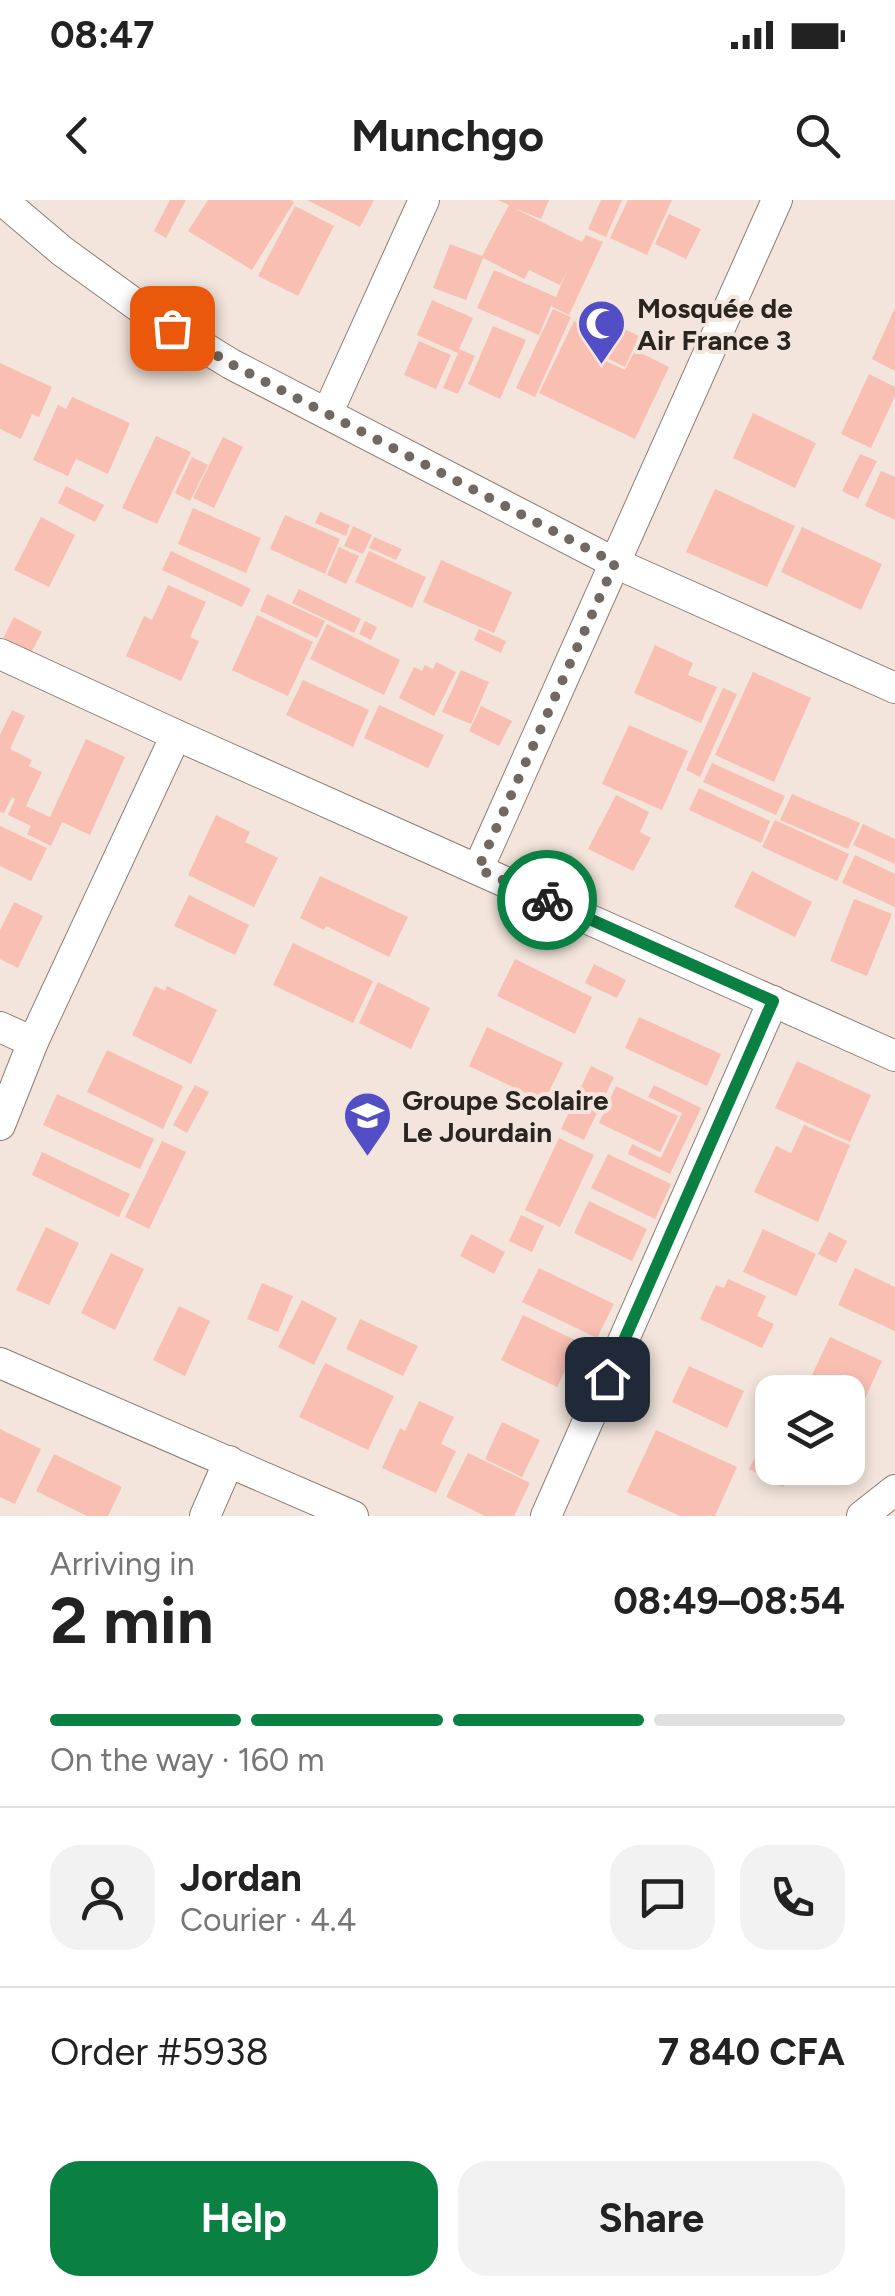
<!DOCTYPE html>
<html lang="en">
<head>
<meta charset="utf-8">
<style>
  body { margin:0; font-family:Figtree,sans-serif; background:#f2f2f2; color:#222; height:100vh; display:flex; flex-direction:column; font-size:38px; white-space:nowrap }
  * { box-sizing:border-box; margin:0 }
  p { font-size:32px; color:#767676 }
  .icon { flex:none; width:55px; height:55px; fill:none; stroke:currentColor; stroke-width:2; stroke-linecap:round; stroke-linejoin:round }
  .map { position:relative; height:1316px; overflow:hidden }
  .sheet { display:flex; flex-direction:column; background:#fff; flex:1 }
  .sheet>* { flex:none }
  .controls { position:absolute; left:755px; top:1175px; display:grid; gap:20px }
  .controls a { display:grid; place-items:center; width:110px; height:110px; border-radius:20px; background:#fff; box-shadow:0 5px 15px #0003; font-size:50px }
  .pin { position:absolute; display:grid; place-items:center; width:85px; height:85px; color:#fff; margin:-42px; border-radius:20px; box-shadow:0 5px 15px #0006 }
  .courier { position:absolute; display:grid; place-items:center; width:100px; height:100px; margin:-50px; border:8px solid #0b8043; border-radius:50%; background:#fff; color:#222; box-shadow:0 2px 12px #0007 }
  .head em { font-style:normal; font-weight:700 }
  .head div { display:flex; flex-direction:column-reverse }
  .head { display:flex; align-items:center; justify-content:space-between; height:170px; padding:0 50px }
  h1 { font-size:65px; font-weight:700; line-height:75px }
  .bar { display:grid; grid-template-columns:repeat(4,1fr); gap:15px 10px; align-content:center; height:120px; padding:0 50px }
  .bar i { height:12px; border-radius:8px; background:#e0e0e0 }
  .bar .active { background:#0b8043 }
  .bar p { grid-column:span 4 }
  .line { display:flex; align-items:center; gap:25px; padding:0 50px; border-top:2px solid #e0e0e0 }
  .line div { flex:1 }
  .round { display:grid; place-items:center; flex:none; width:105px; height:105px; border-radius:30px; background:#f2f2f2 }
  .action { display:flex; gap:20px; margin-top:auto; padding:20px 50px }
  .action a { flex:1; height:115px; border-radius:30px; background:#0b8043; color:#fff; font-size:40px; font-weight:700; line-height:115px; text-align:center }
  .action a+a { background:#f2f2f2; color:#222 }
  .status { display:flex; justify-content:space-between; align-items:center; height:70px; padding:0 50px; background:#fff; direction:ltr }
  .status svg { height:28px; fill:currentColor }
  header { display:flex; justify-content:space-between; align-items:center; height:130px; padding:0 50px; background:#fff; font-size:45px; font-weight:700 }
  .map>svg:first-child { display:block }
  .building { fill:#f9bfb3 }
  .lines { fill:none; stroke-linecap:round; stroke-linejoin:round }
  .minor-casing { stroke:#8b7e75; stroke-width:32 }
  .minor { stroke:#fff; stroke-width:30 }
  .done { stroke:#706862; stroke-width:10; stroke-dasharray:0 18 }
  .route { stroke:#0b8043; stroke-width:12 }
  .labels { text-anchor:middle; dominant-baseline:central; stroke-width:8; stroke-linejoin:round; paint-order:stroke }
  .poi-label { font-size:28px; font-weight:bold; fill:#2a2521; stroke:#f3e5db; text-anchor:start }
</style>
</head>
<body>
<div class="status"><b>08:47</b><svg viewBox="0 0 49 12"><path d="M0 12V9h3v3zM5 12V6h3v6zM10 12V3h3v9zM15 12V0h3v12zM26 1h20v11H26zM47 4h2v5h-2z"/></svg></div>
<header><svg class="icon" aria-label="back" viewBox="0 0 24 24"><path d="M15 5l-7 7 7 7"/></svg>Munchgo<svg class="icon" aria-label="search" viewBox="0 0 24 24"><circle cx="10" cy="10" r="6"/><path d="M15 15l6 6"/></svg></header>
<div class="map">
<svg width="895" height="1316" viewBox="0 0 895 1316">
  <rect width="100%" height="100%" fill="#f3e5db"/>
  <g class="building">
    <path d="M170,0h16l-20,38 -12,-7z"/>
    <path d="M208,0h83l3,2 -42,68 -64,-39z"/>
    <path d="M307,0h67l-14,27z"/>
    <path d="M498,0h51l-8,19 -27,-11 68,34 4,-7 17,7 -34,73 -18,-9 -12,29 -62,-27 17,-38 62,27 11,-26 -7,14 -31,-15 -5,9 -41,-21 -17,42 -33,-12 17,-44 32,12 27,-51z"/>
    <path d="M601,0h21l-16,37 -18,-8z"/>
    <path d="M628,0h44l-25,55 -37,-17z"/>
    <path d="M295,6l39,20 -36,70 -40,-20z"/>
    <path d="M669,14l32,15 -15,30 -31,-15z"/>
    <path d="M432,100l41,18 -14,31 16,7 -17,38 -15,-6 15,-35 -41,-18z"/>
    <path d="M895,108v63l-23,-12z"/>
    <path d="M553,109l18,8 -36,80 -19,-9z"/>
    <path d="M574,121l31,15 -10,20 30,14 10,-20 34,17 -34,72 -96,-46z"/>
    <path d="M614,124l25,12 -14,31 -26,-13z"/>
    <path d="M493,126l33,14 -26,59 -32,-15z"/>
    <path d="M419,141l32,14 -15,34 -32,-14z"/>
    <path d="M0,163l52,24 -13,30 -7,-3 -11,25 -21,-10z"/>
    <path d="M869,174l26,13v9l-24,52 -30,-14z"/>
    <path d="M72,197l58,26 -22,51 -32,-15 -8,17 -35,-16 25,-55 8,4z"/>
    <path d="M753,213l63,30 -21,45 -62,-30z"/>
    <path d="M156,236l35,16 -34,72 -35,-16z"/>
    <path d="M223,237l20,10 -29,61 -21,-10z"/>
    <path d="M860,254l17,7 -19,38 -16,-8z"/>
    <path d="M192,257l16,8 -18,36 -15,-8z"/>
    <path d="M881,271l14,6v43l-30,-14z"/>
    <path d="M66,286l38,19 -9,17 -37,-19z"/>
    <path d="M715,289l80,37 -28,61 -81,-35z"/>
    <path d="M193,308l68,30 -15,35 -68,-29z"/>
    <path d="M320,312l30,13 -4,11 -31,-13z"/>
    <path d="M285,315l55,24 -15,35 -55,-25z"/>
    <path d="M41,317l34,18 -26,52 -35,-17z"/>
    <path d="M353,326l19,9 -9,19 -19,-8z"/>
    <path d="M802,327l80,37 -21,46 -80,-38z"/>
    <path d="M374,337l28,12 -6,11 -27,-12z"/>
    <path d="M339,347l20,9 -13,28 -19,-9z"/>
    <path d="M171,351l80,38 -9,18 -80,-37z"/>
    <path d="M369,351l57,26 -14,31 -57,-26z"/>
    <path d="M441,360l71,32 -18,41 -71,-31z"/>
    <path d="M168,385l38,17 -16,35 9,4 -18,40 -55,-25 18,-40 8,4z"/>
    <path d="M299,389l62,30 -7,14 -62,-30z"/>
    <path d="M267,394l58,27 -8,17 -57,-27z"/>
    <path d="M257,415l56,27 -25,54 -56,-26z"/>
    <path d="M14,417l28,15 -11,21 -28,-15z"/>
    <path d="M365,421l12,6 -6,13 -12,-6z"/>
    <path d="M327,424l73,36 -16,35 -74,-36z"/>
    <path d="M479,429l27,12 -5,12 -27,-13z"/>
    <path d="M655,445l38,18 -5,12 29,12 -16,36 -67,-30z"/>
    <path d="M436,462l20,10 -22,44 -35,-18 15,-31 8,4 3,-6 8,4z"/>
    <path d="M461,470l28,12 -18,42 -29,-12z"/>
    <path d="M753,472l58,26 -37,84 -59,-27z"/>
    <path d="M303,480l66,30 -16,37 -67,-32z"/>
    <path d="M723,488l14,6 -37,83 -14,-7z"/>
    <path d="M379,505l65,30 -16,33 -64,-30z"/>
    <path d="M481,506l31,15 -13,25 -30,-15z"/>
    <path d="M12,510l13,6 -15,33 22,11 -3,6 13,6 -16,34 24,11 36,-78 39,18 -35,78 -28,-13 -11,24 -24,-12 4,-8 -23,-11 7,-16 -3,-2 -8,16 -4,-1v-77z"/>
    <path d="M629,525l59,26 -26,59 -60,-26z"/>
    <path d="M712,563l73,33 -9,19 -73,-33z"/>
    <path d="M699,588l71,33 -9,22 -72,-33z"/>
    <path d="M792,594l68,29 -12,26 -68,-29z"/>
    <path d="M616,595l33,17 -9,20 11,6 -18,33 -45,-22z"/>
    <path d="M216,615l34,17 -5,10 33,16 -24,49 -66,-32z"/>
    <path d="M775,620l74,34 -12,27 -75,-34z"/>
    <path d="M863,624l32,15v25l-42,-19z"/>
    <path d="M0,626l47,22 -16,33 -31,-15z"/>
    <path d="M855,655l40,19v33l-53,-24z"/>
    <path d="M752,671l60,31 -17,35 -61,-30z"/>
    <path d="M320,676l88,41 -19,40 -63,-31 -2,4 -24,-12z"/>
    <path d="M189,695l60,30 -14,30 -61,-29z"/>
    <path d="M854,699l38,15 -25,62 -37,-15z"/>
    <path d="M14,702l29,14 -25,52 -18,-9v-29z"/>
    <path d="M293,743l80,38 -20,42 -80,-38z"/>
    <path d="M515,759l77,38 -17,37 -78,-38z"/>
    <path d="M594,764l32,16 -9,18 -32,-15z"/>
    <path d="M378,782l52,26 -19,41 -52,-26z"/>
    <path d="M155,786l10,5 2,-5 50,24 -26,54 -59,-29z"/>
    <path d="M639,817l82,37 -14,32 -82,-38z"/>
    <path d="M487,827l76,36 -19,39 -75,-36z"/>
    <path d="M107,850l76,36 -20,43 -76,-37z"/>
    <path d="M797,861l74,34 -21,47 -75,-34z"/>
    <path d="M591,866l23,11 -30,63 -23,-11z"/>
    <path d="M195,885l14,7 -22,41 -14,-8z"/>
    <path d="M654,885l47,23 -31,66 -42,-20 4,-10 29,14 21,-45 -34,-16z"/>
    <path d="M616,886l62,30 -18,36 -61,-29z"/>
    <path d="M57,894l97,45 -14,30 -97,-44z"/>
    <path d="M804,925l46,20 -32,77 -64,-30 22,-46 15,7z"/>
    <path d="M559,938l35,17 -34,72 -35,-17z"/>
    <path d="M162,941l24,11 -37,77 -24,-12z"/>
    <path d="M42,952l88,42 -11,23 -87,-42z"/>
    <path d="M608,954l63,30 -16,35 -64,-31z"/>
    <path d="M589,1001l58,28 -15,32 -58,-28z"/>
    <path d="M521,1015l23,11 -12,26 -23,-11z"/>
    <path d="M46,1027l33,16 -30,62 -33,-15z"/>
    <path d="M763,1029l53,25 -20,42 -53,-24z"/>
    <path d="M829,1032l18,9 -11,22 -18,-9z"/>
    <path d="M471,1034l34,18 -11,22 -34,-18z"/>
    <path d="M111,1053l33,16 -29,61 -34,-17z"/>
    <path d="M539,1068l75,36 -17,34 -75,-36z"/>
    <path d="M855,1068l40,19v44l-57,-26z"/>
    <path d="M728,1079l38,17 -9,20 17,8 -12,24 -62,-29 16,-34 8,3z"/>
    <path d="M262,1083l31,13 -15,36 -31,-13z"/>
    <path d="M302,1100l35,18 -23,47 -36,-18z"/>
    <path d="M179,1106l31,15 -25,55 -32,-16z"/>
    <path d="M523,1115l56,27 -22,45 -56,-27z"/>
    <path d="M360,1119l58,27 -15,30 -57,-27z"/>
    <path d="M830,1137l52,24 -18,40 -53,-24z"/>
    <path d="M325,1163l69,33 -26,54 -69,-33z"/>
    <path d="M689,1166l55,25 -17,37 -55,-26z"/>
    <path d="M419,1201l35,16 -13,27 15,7 -20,42 -54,-25 18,-40 5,3z"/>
    <path d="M772,1208v40l-16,-8z"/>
    <path d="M502,1222l38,18 -18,37 -37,-18z"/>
    <path d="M0,1229l41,20 -26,55 -15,-7z"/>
    <path d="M656,1230l81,37 -22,49h-35l-53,-24z"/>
    <path d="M468,1253l62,30 -16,33h-29l-39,-19z"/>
    <path d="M54,1254l68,33 -14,29h-21l-51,-25z"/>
    <path d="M757,1254l15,8v6h11l8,3 -8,16 -34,-18z"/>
  </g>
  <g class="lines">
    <defs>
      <g id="minor">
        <path d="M2,0l60,51 80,58 89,55 384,199 280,125"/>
        <path d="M328,212l96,-212"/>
        <path d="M0,454l176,81 719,321"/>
        <path d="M478,669l299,-669"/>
        <path d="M0,827l33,15"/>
        <path d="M0,925l33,-83 143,-307"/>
        <path d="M0,1163l353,153"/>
        <path d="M205,1316l24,-55"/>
        <path d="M546,1316l227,-515"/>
        <path d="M862,1316l33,-26"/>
      </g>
    </defs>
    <use href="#minor" class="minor-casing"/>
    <use href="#minor" class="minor"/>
  </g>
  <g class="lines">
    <path class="done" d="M172,128l59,36 384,199 -137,306 69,31"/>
    <path class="route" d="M547,700l226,101 -166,378"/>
  </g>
  <defs>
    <symbol id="mosque-pin" viewBox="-11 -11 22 30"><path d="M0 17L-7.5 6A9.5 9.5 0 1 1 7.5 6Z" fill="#524fc6" stroke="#f3e5db"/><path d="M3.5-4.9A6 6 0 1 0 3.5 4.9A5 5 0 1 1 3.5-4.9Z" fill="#fff"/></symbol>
    <symbol id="school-pin" viewBox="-11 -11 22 30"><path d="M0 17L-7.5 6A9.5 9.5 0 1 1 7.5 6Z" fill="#524fc6" stroke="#f3e5db"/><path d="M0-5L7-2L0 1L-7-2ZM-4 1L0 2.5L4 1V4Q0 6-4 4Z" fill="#fff"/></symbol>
  </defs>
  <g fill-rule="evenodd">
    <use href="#mosque-pin" x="574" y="96" width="55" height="75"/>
    <use href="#school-pin" x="340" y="888" width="55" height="75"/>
  </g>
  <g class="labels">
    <g class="poi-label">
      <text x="637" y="108">Mosquée de<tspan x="637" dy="32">Air France 3</tspan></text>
      <text x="402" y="900">Groupe Scolaire<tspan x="402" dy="32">Le Jourdain</tspan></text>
    </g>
  </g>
</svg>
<div class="controls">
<a><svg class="icon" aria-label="layers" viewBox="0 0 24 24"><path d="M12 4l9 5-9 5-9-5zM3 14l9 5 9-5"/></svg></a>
</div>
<div class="pin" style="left:172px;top:128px;background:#ea580c"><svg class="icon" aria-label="bag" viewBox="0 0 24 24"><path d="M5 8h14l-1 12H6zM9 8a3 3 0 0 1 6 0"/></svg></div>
<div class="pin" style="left:607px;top:1179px;background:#1f2937"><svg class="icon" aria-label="home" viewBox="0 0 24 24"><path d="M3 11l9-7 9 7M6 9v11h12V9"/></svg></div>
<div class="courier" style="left:547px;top:700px"><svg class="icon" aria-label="bike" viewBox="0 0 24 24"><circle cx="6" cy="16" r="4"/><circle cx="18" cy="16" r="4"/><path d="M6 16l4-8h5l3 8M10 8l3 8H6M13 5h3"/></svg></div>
</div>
<section class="sheet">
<div class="head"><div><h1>2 min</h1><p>Arriving in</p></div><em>08:49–08:54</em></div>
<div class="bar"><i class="active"></i><i class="active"></i><i class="active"></i><i></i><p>On the way · 160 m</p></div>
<div class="line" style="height:180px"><a class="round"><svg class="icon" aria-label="person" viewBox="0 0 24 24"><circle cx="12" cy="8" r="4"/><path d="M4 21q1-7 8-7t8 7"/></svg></a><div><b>Jordan</b><p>Courier · 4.4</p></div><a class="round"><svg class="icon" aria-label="chat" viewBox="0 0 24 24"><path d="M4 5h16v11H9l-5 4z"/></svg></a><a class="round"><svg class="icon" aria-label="phone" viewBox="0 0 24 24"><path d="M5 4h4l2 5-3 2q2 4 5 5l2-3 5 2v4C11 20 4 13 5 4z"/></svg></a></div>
<div class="line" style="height:130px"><div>Order #5938</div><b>7 840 CFA</b></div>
<div class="action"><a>Help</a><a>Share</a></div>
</section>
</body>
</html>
